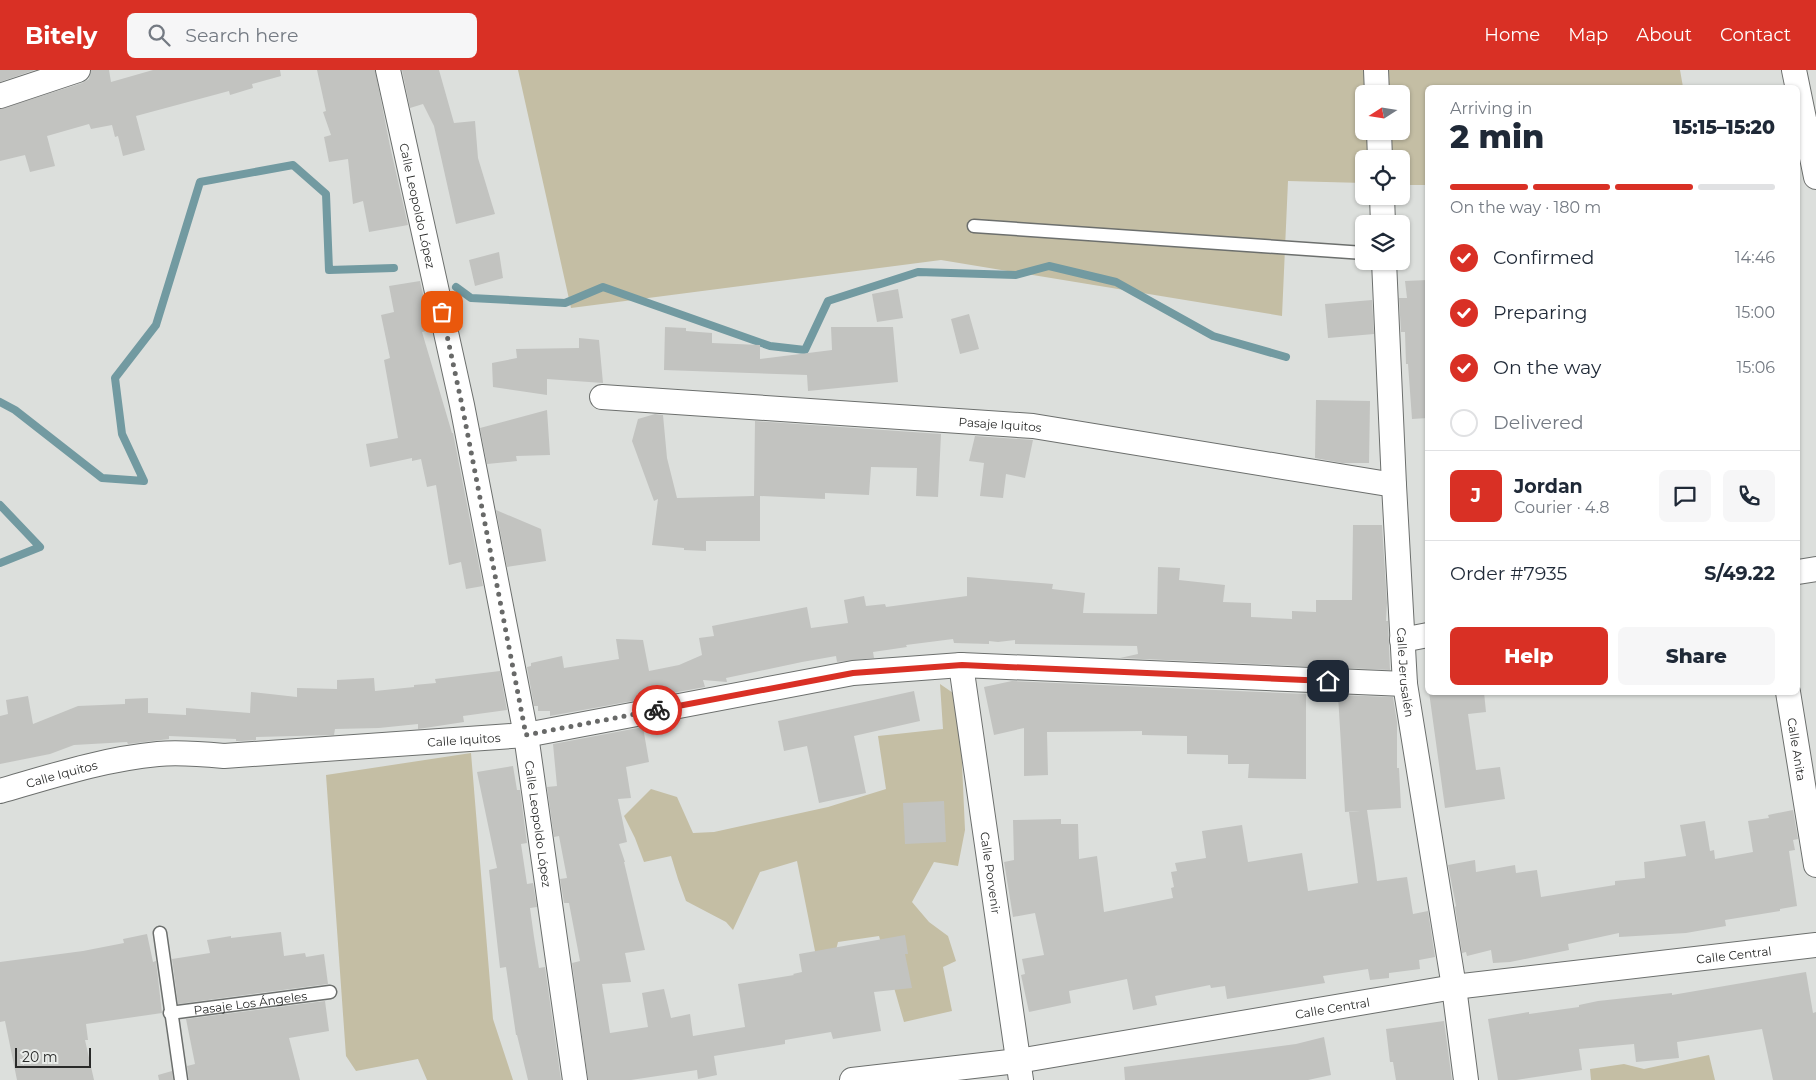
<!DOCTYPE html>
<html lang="en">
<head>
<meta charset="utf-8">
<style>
  body { margin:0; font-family:Montserrat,sans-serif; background:#f6f6f7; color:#1f2937; height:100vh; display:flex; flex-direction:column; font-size:19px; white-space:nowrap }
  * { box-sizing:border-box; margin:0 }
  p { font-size:16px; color:#747a83 }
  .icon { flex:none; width:28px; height:28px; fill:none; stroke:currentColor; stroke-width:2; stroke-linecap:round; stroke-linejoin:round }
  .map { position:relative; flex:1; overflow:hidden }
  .details { position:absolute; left:1425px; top:15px; width:375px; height:610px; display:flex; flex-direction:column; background:#fff; border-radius:8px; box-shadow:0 1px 4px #0004 }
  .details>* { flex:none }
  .needle { width:32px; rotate:258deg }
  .tools { position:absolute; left:1355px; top:15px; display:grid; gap:10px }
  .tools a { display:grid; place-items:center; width:55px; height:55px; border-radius:8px; background:#fff; box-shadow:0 1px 4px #0004; font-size:25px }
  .scale { position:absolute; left:15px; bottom:12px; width:76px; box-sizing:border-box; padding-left:5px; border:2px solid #292a29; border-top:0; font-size:14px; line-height:18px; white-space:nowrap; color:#292a29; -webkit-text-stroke:4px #e9ece9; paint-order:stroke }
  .pin { position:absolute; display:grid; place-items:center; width:42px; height:42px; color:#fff; margin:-21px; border-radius:10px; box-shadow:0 2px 8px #0006 }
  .courier { position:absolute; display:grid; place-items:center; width:50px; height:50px; margin:-25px; border:4px solid #d93025; border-radius:50%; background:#fff; color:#222; box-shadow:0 1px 6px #0007 }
  .head em { font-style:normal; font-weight:800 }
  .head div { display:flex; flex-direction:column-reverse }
  .head { display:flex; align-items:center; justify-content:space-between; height:85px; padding:0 25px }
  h1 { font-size:32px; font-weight:800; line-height:38px }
  .bar { display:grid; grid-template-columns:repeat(4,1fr); gap:8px 5px; align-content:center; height:60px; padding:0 25px }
  .bar i { height:6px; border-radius:4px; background:#e0e1e3 }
  .bar .selected { background:#d93025 }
  .bar p { grid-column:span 4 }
  .line { display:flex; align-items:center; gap:12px; padding:0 25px; border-top:1px solid #e0e1e3 }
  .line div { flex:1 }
  .round { display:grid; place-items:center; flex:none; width:52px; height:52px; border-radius:8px; background:#f6f6f7 }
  ol { padding:0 25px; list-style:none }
  li { display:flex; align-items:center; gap:15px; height:55px }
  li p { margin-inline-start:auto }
  li .icon { padding:5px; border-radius:50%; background:#d93025; color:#fff; stroke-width:4 }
  li:last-child { color:#747a83 }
  li i { width:28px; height:28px; border:2px solid #e0e1e3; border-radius:50% }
  .cta { display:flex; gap:10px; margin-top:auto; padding:10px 25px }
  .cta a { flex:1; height:58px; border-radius:8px; background:#d93025; color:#fff; font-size:20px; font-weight:800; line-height:58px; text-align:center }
  .cta a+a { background:#f6f6f7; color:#1f2937 }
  header { display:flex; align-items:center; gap:30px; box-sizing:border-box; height:70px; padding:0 25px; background:#d93025; color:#fff }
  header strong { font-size:24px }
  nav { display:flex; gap:28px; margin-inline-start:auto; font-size:18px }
  .search { width:350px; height:45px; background:#f6f6f7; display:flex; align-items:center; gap:12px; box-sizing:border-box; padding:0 18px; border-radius:8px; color:#747a83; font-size:19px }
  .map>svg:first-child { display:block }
  .green { fill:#c4bea4; fill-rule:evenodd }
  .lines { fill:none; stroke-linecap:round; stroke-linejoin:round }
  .stream { stroke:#729aa1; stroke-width:8 }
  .building { fill:#c2c3c0 }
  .service-casing { stroke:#6c6f6d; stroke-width:15 }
  .minor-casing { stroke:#6c6f6d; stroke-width:26 }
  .service { stroke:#fff; stroke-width:12 }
  .minor { stroke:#fff; stroke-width:24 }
  .done { stroke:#686968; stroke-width:5; stroke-dasharray:0 9 }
  .route { stroke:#d93025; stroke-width:6 }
  .labels { text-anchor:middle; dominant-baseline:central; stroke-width:4; stroke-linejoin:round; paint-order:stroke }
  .street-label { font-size:12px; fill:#292a29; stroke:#e9ece9 }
</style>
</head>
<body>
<header>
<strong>Bitely</strong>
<div class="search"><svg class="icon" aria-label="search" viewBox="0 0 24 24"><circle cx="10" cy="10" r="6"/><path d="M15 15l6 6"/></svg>Search here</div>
<nav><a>Home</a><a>Map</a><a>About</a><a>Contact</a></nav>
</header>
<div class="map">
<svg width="1816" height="1010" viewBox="0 0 1816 1010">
  <rect width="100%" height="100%" fill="#dcdfdc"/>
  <g class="green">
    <path d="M518,0h1162l3,17 -255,1 -1,97h-26v-26h-37v24l-76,-2 -6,135 -341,-56 -370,48zM1364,24h37v37h-37z"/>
    <path d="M940,614l19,13 6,133 -7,36 -24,-4 -22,40 17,20 19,14 8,25 -13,6 9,44 -48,11 -25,-86 -41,6 -4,16 -17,3 -20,-100 -37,11 -27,58 -7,-8 -40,-21 -8,-22 -7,-23 -27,6 -9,-24 -11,-22 27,-27 26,8 16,36 21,-1 114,-25 58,-18 -8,-53 65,-7z"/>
    <path d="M471,683l22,266 20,61h-86l-9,-21 -62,12 -10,-15 -20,-281z"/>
    <path d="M1709,985l6,25h-124l-1,-11 34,-5 20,5z"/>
  </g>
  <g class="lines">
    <g class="stream">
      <path d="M456,217l15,11 94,5 38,-16 167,59 35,4 23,-49 90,-29 98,3 33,-9 67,16 97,54 73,21"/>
      <path d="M0,332l15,8 87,68 42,3 -22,-47 -7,-56 41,-53 44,-143 93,-17 33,29 3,76 65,-2"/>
      <path d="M0,435l40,42 -40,16"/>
    </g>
  </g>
  <g class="building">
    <path d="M0,0h35l-35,12z"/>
    <path d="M91,0h18l2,12 42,-12h127l1,6 -29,8 1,4 -23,7 -1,-4 -93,25 9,34 -22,6 -5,-20 -3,1 -3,-12 -21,4 -2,-5 -42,12 8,30 -25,6 -5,-17 -25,6v-52l82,-26 7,-4z"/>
    <path d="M317,0h58l15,76 18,79 -39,7 -6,-31 -10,3 -5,-45 -19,3 -5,-25 7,-2 -8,-23 3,-1z"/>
    <path d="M402,0h37l15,53 21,-2 3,37 17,56 -39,10 -22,-98 -11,-22 -13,4z"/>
    <path d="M499,182l4,26 -28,8 -6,-26z"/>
    <path d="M1428,210v138l-16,1 -4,-55h-2l-1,-32h-4l-2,-34h8l-2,-17z"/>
    <path d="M420,211l11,49 -9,2 30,101h1l30,153 -17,3 -5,-27 -12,3 -13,-80 -9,2 -6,-28 -9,2v-3l-42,9 -4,-23 32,-6 -14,-78 6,-2 -9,-43 13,-3 -5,-26z"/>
    <path d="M898,219l5,29 -26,4 -5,-28z"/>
    <path d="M1372,230l2,34 -46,4 -3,-34z"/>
    <path d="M969,244l10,35 -19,5 -9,-35z"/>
    <path d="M665,257l21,1v3l26,2v10l48,2v14l72,-9 -1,-23h62l5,55 -90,9 -1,-16 -143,-5z"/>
    <path d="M579,268l20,2 4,43 -56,-4v16l-54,-8 -1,-24 25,-5 -1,-9 63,-1z"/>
    <path d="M1316,330l54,1 -1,62h-27l-27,-5z"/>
    <path d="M547,340l3,45 -34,1 1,5 -30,3 -7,-36z"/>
    <path d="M655,344l8,1 4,43 10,40 77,-2 1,-75 186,13 -3,63 -22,-1 1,-28 -46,-1 -2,28 -44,-2v6l-65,-3v45h-54v10l-22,-1v-2l-32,-3 6,-46 -4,2 -22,-60 6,-22z"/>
    <path d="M975,366l58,4 -8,38 -19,-4 -3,24 -23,-2 4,-33 -15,-2z"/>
    <path d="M496,440l45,19 5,32 -39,6z"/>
    <path d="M1353,455h29l5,78 -1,18h2l2,49 -270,-12 18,-4 -1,-8 -122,-2v-4l-17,2 -9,-1v3l-35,-1 -1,-4 -47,6 1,2 -34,5 1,6 -37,4 -1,-6 -34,6 -76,16 1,4 -24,-2 2,7 -44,8 -24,-1 1,6 -88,16v-5h-12v-5h-4l-7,-39 4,-1v-3l31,-7 2,12 55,-9 -3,-20 27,1 6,31 30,-6 23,-10 -3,-17 15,-2 -2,-10 95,-19 4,21 37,-5 -4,-23 20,-4 2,10 19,-2 1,3 81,-11v-19l86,7 -1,5 33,4 -2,20 74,1 1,-47 22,1 -1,12 46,5 -2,17 28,1v14l41,2v-8l24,1v-12h36z"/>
    <path d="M500,601l7,39 -44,6 1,6 -46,7v-5l-39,4 -44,1 -1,6 -78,2v3l-14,1h-6v-2l-67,-3v3l-41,5 -1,-2 -53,3 -24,9 -50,10v-48l8,-2 -2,-14 22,-4 5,28 45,-18 47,-2v-5l23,-1v15l38,2v-7l64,5 1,-21 46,5v-9l40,1v-9l37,-2 1,13 39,-4v-2l22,-2 -1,-4z"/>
    <path d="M1012,611l294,13v85l-58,-1 1,-14h-21v-9l-41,-1v-18l-45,-1v-4l-95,1 1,43 -24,1v-48l-30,7 -10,-48z"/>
    <path d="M914,621l6,30 -66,15 12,57 -47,10 -12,-57 -23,5 -6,-30z"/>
    <path d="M1429,622h55l2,20 -18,2 8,56 24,-3 5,32 -60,9z"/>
    <path d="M1338,625l55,2 4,25v46h2l2,40 -34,2 8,55 2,16 30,-4 6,37 15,-3 7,46 -16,3 1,9 -31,4v5l-19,2 -2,-11 -45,7 2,7 -98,16 -2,-13 -14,2 -1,-3 -55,11 2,9 -24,5 -6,-31 -58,12 2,12 -42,9 -8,-37 4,-1 -3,-15 22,-4 -9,-42 -22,4 -9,-55 10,-2 -1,-40 48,-1v5h17l1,35 18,-3 7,56 69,-14 -2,-10 3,-1 -3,-15 6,-1 -2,-8 31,-5 -4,-27 40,-6 6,37 54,-9 6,38 50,-8 -9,-71 11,-1 -15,1z"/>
    <path d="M643,657l6,35 -23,5 5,31 -13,1 9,43 -8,2 6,18h-1l21,88 -20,3 6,29 -29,2 8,49 38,-6 -6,-34 22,-4 7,29 19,-4 3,22 52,-9 -7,-43 56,-9 -1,-1 9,-2 -3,-18 106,-19 3,19h-3l7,34 -38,4 7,39 -48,8 -2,-7 -46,8v4l-71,12 3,19 -19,4 -1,-9 -66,10h-43l-16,-117 8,-2 -11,-58h-5l-4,-24 7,-1 -8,-42 -5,1 -7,-50 10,-1 -4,-42z"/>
    <path d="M513,696l4,24h3l7,53 -6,1 6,40 6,-1 4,24 -7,1 4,29 5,31 6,-1 16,113h-33l-11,-45h-1l-10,-68 -6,1 -11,-98 8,-2 -20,-96z"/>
    <path d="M944,731l2,41 -41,2 -2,-41z"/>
    <path d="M1793,740l5,29 -5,1 2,10 -6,1 8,55 -17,3v2l-55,9 1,6 -40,7 -67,4v-4l-51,11 1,6 -59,12 -17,1 -2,-13 -24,6 -1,-4 -4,1 -7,-46 1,-1 -8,-41 27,-5 1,12 39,-7 1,8 21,-3 4,27 74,-12v-4l30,-3 -1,-16 42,-6 -6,-31 25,-4 5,30 4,-1 1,9 38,-7 -5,-31 21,-3 -1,-3z"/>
    <path d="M281,862l3,24 21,-3 1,4 18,-3 4,30 -150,20 -6,-45 38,-6 -3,-13 24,-4v2z"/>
    <path d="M147,864l6,28 3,-1 6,52 -76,11 2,16h-3l9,40h-77l-12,-59 -5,1v-60l83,-11 41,-8 -1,-4z"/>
    <path d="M1806,902l7,41 3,-1v68h-43l-11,-51 -85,13 2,16 -43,4 -2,-18 -55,5 3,21 -66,10h-18l-10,-61 41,-7v2l50,-7v-2l19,-4 74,-8v2z"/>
    <path d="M325,931l4,30 -40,7 11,42h-111l-2,-14 8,-2 -9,-45z"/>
    <path d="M1444,951l8,59h-56l-3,-18h-3l-4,-33z"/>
    <path d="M1324,967l7,38 -23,5h-183l-1,-13 172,-23z"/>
    <path d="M172,1001l1,9h-14l-1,-5z"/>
  </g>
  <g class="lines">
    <defs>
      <g id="service">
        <path d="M974,156l390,27"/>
        <path d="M160,863l21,147"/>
        <path id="s1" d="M170,943l160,-21"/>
      </g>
      <g id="minor">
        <path id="s2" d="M388,0l74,335 64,330 49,345"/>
        <path d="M1376,0l1,24"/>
        <path d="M1794,0l22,107"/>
        <path d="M0,26l78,-26"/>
        <path d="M1379,61l1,28"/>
        <path d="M1382,126l1,28"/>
        <path id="s3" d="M1384,191l10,224 11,199 49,303 12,93"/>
        <path id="s4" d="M602,327l431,29 361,59"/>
        <path d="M1798,502l18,-3"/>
        <path d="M1402,570l26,-5"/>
        <path id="s5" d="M961,595l60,415"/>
        <path id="s6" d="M1788,622l28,173"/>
        <path id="s7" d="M0,721c52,-15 104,-32 158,-37 22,-2 44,0 66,2l302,-21 327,-62 108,-8 444,19"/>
        <path id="s8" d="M852,1010l166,-19 436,-74 362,-42"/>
      </g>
    </defs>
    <use href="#service" class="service-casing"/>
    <use href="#minor" class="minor-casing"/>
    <use href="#service" class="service"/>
    <use href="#minor" class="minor"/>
  </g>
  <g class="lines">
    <path class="done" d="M442,242l20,93 64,330 131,-25"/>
    <path class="route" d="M657,640l196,-37 109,-8 366,16"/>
  </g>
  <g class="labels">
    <g class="street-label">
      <text stroke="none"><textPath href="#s2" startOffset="139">Calle Leopoldo López</textPath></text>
      <text stroke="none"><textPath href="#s4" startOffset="399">Pasaje Iquitos</textPath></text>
      <text stroke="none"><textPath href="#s3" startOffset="412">Calle Jerusalén</textPath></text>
      <text stroke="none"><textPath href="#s7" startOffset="469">Calle Iquitos</textPath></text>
      <text stroke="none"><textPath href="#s6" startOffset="58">Calle Anita</textPath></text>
      <text stroke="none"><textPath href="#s7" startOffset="64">Calle Iquitos</textPath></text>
      <text stroke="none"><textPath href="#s2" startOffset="769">Calle Leopoldo López</textPath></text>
      <text stroke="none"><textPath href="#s5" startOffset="210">Calle Porvenir</textPath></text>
      <text stroke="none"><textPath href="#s8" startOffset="891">Calle Central</textPath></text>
      <text stroke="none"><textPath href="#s1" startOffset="81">Pasaje Los Ángeles</textPath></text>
      <text stroke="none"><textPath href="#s8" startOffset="486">Calle Central</textPath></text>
    </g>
  </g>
</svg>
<div class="tools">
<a><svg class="needle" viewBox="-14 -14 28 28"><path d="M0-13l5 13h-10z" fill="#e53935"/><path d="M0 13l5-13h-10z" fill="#747a83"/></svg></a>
<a><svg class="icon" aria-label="locate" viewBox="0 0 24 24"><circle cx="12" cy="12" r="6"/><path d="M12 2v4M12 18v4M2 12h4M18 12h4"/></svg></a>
<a><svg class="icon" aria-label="layers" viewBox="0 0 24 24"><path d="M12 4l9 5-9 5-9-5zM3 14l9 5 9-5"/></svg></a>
</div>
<div class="scale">20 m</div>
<div class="pin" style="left:442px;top:242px;background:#ea580c"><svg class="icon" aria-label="bag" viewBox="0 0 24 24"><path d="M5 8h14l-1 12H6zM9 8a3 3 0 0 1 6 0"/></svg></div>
<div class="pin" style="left:1328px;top:611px;background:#1f2937"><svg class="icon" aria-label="home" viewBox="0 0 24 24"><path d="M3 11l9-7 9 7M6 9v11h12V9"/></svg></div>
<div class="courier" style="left:657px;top:640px"><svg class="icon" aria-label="bike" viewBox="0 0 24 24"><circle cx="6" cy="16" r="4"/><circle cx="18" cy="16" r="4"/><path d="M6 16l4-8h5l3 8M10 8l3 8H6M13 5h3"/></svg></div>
<section class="details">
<div class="head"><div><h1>2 min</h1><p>Arriving in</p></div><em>15:15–15:20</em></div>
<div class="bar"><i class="selected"></i><i class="selected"></i><i class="selected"></i><i></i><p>On the way · 180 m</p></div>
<ol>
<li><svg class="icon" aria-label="check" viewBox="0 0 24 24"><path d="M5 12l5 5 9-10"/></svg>Confirmed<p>14:46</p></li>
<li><svg class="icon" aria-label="check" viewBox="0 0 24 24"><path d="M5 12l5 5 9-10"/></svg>Preparing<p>15:00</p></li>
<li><svg class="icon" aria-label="check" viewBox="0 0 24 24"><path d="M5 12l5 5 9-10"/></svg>On the way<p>15:06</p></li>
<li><i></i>Delivered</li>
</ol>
<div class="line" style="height:90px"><b class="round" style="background:#d93025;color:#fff">J</b><div><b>Jordan</b><p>Courier · 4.8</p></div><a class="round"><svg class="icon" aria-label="chat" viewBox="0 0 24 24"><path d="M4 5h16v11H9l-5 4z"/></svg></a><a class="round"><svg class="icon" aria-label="phone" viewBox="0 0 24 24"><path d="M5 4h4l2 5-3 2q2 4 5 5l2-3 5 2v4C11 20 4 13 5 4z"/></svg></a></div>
<div class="line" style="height:65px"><div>Order #7935</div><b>S/49.22</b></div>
<div class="cta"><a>Help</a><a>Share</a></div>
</section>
</div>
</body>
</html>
